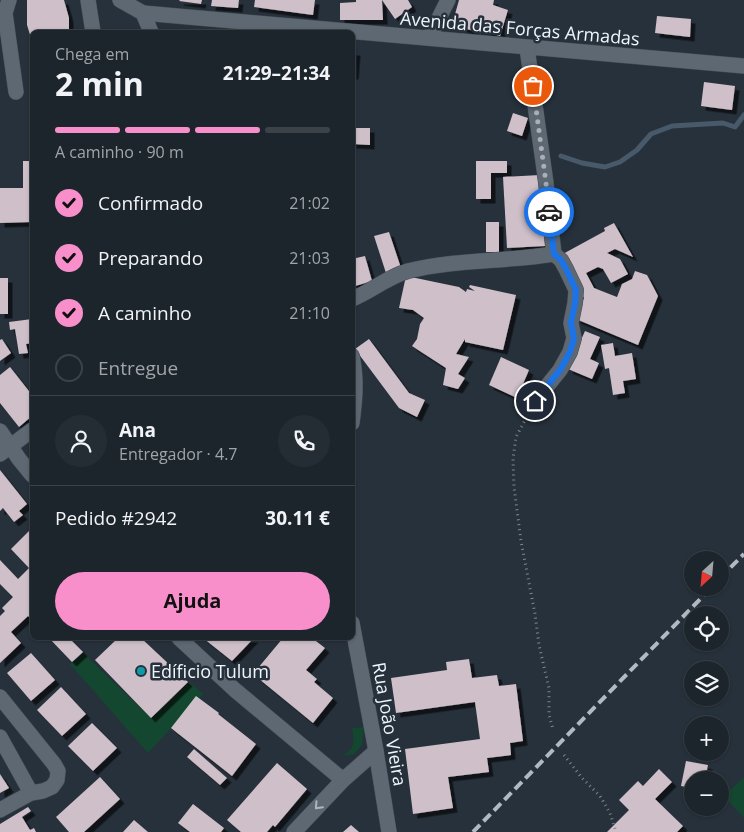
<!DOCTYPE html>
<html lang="pt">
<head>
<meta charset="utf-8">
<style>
  body { margin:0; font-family:"Open Sans",sans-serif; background:#252d34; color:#f1f3f6; height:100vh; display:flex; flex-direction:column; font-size:19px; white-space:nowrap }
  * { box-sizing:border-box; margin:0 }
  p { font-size:16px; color:#a0a5a9 }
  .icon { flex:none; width:28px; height:28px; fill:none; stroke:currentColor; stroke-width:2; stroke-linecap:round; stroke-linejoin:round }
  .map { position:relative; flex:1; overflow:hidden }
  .details { position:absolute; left:30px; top:30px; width:325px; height:610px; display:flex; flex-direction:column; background:#1d252c; border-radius:8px; box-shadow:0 1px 4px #0004,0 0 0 1px #3b4248 }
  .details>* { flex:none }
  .needle { width:32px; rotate:206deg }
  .controls { position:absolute; left:684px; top:551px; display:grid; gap:10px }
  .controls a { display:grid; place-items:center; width:45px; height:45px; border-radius:50%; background:#1d252c; box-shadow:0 1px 4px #0004,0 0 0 1px #3b4248; font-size:25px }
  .pin { position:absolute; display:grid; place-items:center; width:42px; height:42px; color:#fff; margin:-21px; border:2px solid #fff; border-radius:50%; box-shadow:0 1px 5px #0007 }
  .courier { position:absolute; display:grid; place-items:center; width:50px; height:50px; margin:-25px; border:4px solid #1a73e8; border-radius:50%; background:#fff; color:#222; box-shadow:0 1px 6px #0007 }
  .summary em { font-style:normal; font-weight:700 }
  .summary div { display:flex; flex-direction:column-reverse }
  .summary { display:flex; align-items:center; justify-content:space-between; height:85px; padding:0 25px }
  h1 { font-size:32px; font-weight:700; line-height:38px }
  .bar { display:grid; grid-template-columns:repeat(4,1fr); gap:8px 5px; align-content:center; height:60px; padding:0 25px }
  .bar i { height:6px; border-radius:4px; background:#3b4248 }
  .bar .active { background:#f98fca }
  .bar p { grid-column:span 4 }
  .line { display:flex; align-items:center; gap:12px; padding:0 25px; border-top:1px solid #3b4248 }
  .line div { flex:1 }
  .round { display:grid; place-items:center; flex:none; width:52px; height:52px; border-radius:26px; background:#252d34 }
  ol { padding:0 25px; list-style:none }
  li { display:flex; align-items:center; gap:15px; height:55px }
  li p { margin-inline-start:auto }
  li .icon { padding:5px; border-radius:50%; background:#f98fca; color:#111; stroke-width:4 }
  li:last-child { color:#a0a5a9 }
  li i { width:28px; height:28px; border:2px solid #3b4248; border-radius:50% }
  .action { display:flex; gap:10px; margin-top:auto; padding:10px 25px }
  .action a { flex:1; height:58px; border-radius:30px; background:#f98fca; color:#111; font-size:20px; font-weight:700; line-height:58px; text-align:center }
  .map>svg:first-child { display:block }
  .green { fill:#13472f }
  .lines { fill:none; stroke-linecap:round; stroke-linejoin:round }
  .stream { stroke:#485969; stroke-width:5 }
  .building { fill:#cebfc9; filter:url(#shadow) }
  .minor-casing { stroke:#464e56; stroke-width:16 }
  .path { stroke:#808890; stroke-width:3; stroke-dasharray:1 4; stroke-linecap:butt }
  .minor { stroke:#5d6873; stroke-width:15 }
  .rail { stroke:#b2b9c1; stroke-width:4; stroke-dasharray:10 5; stroke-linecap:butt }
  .oneway { stroke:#adb6be }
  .done { stroke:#a9b0b8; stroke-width:5; stroke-dasharray:0 9 }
  .route { stroke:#1a73e8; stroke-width:6 }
  .culture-dot { fill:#0f9aa8; stroke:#27313b; stroke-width:2 }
  .labels { text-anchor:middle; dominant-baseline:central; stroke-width:5; stroke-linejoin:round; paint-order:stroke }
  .street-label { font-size:18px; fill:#eff5fc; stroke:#27313b }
  .poi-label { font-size:18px; fill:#eff5fc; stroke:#27313b; text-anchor:start }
</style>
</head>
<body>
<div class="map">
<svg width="744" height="832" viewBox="0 0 744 832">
  <defs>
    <filter id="shadow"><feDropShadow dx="4.5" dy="4.5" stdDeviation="0" flood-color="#0009"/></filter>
  </defs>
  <rect width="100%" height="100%" fill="#27313b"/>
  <g class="green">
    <path d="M83,653l68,65 39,-36 13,12 -55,59 -78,-89z"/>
    <path d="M364,727l-2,18 -8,9 -12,2c14,-8 12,-14 10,-28z"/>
    <path d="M744,777v41l-20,-22z"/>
  </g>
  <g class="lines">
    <path class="stream" d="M561,156l21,7 23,4 15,-5 17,-12 14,-16 21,-8 51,-3 12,4 9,-12"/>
  </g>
  <g class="building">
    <path d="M27,0h37l5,18v14h-37v9l-5,-16z"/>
    <path d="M180,0h22l-1,4 -22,-3z"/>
    <path d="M212,0h27l-1,8 -27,-2z"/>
    <path d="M255,0h60l-2,15 -59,-8z"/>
    <path d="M356,0h52l4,7 -17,12 -13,-19 1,20h-43v-17l16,-1z"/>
    <path d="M459,0h35l-1,5 15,5 -8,26 -24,-7 2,-6 9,3 1,-1 -11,-3 -3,9 -22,-6z"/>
    <path d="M657,16l34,3 -1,18 -35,-4z"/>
    <path d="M352,51h4l-2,24h-2z"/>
    <path d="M704,82l31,4 -3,24 -31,-4z"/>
    <path d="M513,113l15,5 -6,18 -15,-5z"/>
    <path d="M352,128h18v17l-18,-1z"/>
    <path d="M23,161h9v61l-32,1v-35h23z"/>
    <path d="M476,161h31v12h-16v26h-15z"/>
    <path d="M540,175l5,71 -38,2 -4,-71z"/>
    <rect x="486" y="222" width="13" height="30"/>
    <path d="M614,223l19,34 -18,-8 -8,4 13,6 8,15 -17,9 -8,-14 -5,-2 -12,6 8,15 23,9 5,-13 10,-5 3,-8 12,4 11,21 -20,49 -62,-26 8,-21 -23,-43 44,-24 -1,-3z"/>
    <path d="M389,232l12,36 -15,5 -12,-37z"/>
    <path d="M365,256l7,25 -20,6v-28z"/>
    <path d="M406,276l53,11 7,5 1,-3 8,2 -6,-4 1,-2 46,10 -13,55 -38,-8v-3l-9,15 13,3 -11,17 7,4 -7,11 -15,-4 3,-17 -34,-22 5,-7 3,-15 4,-6 -11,-8 -14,-2z"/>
    <rect x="0" y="278" width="8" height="36"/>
    <path d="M32,319v24l-6,1 2,9 -9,1 -4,-25 -5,1 -1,-8z"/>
    <path d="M585,331l15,6 -10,22 9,4 -7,16 -24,-10z"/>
    <path d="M2,339l9,14 -11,8v-21z"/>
    <path d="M369,339l40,54 16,7 -8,17 -18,-9 -44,-59z"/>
    <path d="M613,343l2,13 17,-3 4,26 -13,2 2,12 -12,2 -4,-27 -4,1 -4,-24z"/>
    <path d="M501,357l28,13 -12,28 -28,-13z"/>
    <path d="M10,367l22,28v21l-13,11 -19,-24v-28z"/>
    <path d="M0,470l27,34 -8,7 4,4 -9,7 -11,-14 -3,3z"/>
    <path d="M32,528v92l-4,-4 -17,16 10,11 -21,20v-47l5,-5 -3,-3 11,-11 -13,-13v-24l18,19 11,-11 -18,-19z"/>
    <path d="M49,638h20l14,14 -11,10z"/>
    <path d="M118,638h23l47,44 -37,36 -56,-58z"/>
    <path d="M203,638h51l-22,23z"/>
    <path d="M283,638h29l13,10 -19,22 11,9 -3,3 19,16 -20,25 -60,-49z"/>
    <path d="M31,653l24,27 -24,21 -24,-28z"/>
    <path d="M469,659l3,19 25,-3 2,11 17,-2 7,57 -13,2 1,12 -24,3 2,14 -41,5 5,31 -40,6 -8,-65 75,-10 -5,-37 -79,11 -5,-35 56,-8 -1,-8z"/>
    <path d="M61,687l25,27 -24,22 -25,-26z"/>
    <path d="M196,696l23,17 -1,1 38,30 -24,32 -61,-48z"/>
    <path d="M92,723l25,25 -24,23 -25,-25z"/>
    <path d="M194,749l33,29 -7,7 -33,-28z"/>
    <path d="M686,761l22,4 -3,15h-13v8l-11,-2z"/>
    <path d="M277,763l30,26 -32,38 -2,-2 -6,7h-26l-14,-12z"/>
    <path d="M659,769l13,13 -17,17 28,27 -6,6h-70l22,-22 -10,-10 19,-19 5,5z"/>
    <path d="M0,774l9,14 -9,5z"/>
    <path d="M100,777l20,22 -36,33h-15l-13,-15z"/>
    <path d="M193,804l31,24 -3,4h-31l-12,-9z"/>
    <path d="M28,807l3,4 -9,6 8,13 4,-2 2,4h-36v-8z"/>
    <path d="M134,820l14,12h-25z"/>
    <path d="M351,825l8,7h-16z"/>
  </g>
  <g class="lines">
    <defs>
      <g id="minor">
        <path d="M9,0l-4,13 11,79"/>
        <path d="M88,0l5,32"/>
        <path d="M120,0l23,13 8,19"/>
        <path d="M143,13l601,53"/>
        <path d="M429,38l19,-38"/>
        <path d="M527,48l19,135 8,71"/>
        <path d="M352,299c20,-8 35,-22 56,-28 48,-12 97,-9 146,-17"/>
        <path d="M352,356c5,23 3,44 0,67"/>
        <path d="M535,401l25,-31 10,-18 4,-14 -3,-15 4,-20 1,-13 -10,-21 -5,-9 -7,-6"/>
        <path d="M0,431l19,28 13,16"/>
        <path d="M0,454l32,-24"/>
        <path d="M352,623l24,128 13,81"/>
        <path d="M179,638l56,52 108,90"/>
        <path d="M0,697l54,67 4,7 -1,9 -5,7 -9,4 -12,2 -31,17"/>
        <path d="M0,737l31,56"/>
        <path d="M294,832l49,-52 33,-29"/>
      </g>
    </defs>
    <use href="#minor" class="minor-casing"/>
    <g class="path">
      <path d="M529,413l-13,24 -3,22 1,28 7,54 14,73 4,31 10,43v27l4,14"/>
      <path d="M564,755l18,23 18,18 10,17 6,19"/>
    </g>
    <use href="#minor" class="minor"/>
    <g class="rail">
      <path d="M720,578l24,-24"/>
      <path d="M473,832l238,-244"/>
    </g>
  </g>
  <defs><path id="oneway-chevron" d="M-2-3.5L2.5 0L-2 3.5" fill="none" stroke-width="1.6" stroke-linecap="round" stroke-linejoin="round" transform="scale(1.25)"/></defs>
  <use class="oneway" href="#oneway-chevron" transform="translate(318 806) rotate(133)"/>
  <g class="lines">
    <path class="done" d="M533,86l13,97 3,29"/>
    <path class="route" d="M535,401l25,-31 10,-18 4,-14 -3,-15 4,-20 1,-13 -10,-21 -5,-9 -7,-6 -5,-42"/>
  </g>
  <circle class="culture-dot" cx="141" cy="671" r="5"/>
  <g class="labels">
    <g class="street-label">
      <text transform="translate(520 28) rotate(5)">Avenida das Forças Armadas</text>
      <text transform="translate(390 724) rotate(80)">Rua João Vieira</text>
    </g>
    <g class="poi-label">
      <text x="151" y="671">Edíficio Tulum</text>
    </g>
  </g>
</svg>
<div class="controls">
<a><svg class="needle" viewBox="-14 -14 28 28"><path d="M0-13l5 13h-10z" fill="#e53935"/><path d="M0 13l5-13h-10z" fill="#a0a5a9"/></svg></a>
<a><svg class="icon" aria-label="locate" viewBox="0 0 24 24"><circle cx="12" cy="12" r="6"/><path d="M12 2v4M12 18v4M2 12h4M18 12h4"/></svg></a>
<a><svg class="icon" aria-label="layers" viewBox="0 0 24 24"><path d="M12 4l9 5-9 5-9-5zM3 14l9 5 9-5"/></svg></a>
<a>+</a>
<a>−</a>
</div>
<div class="pin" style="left:533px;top:86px;background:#ea580c"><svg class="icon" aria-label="bag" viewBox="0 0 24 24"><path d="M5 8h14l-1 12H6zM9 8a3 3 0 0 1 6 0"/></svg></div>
<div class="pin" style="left:535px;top:401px;background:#1f2937"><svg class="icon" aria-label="home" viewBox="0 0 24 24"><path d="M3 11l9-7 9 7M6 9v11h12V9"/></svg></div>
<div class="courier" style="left:549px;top:212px"><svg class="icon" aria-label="car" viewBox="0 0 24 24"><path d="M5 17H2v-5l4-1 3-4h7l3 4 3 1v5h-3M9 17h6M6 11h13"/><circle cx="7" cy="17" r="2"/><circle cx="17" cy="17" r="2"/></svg></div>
<section class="details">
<div class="summary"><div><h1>2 min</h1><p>Chega em</p></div><em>21:29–21:34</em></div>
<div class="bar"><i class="active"></i><i class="active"></i><i class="active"></i><i></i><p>A caminho · 90 m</p></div>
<ol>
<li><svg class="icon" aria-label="check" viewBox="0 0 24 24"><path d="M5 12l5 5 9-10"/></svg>Confirmado<p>21:02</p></li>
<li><svg class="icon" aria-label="check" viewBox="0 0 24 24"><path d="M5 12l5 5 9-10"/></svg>Preparando<p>21:03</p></li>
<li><svg class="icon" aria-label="check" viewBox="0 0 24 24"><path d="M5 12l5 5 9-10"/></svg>A caminho<p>21:10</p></li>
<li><i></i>Entregue</li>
</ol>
<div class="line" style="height:90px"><a class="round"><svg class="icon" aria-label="person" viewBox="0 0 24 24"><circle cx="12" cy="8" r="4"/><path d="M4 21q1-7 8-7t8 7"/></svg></a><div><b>Ana</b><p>Entregador · 4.7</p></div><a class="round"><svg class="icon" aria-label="phone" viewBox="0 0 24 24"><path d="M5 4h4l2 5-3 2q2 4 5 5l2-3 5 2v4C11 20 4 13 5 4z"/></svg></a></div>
<div class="line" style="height:65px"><div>Pedido #2942</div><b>30.11 €</b></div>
<div class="action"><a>Ajuda</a></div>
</section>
</div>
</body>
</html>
